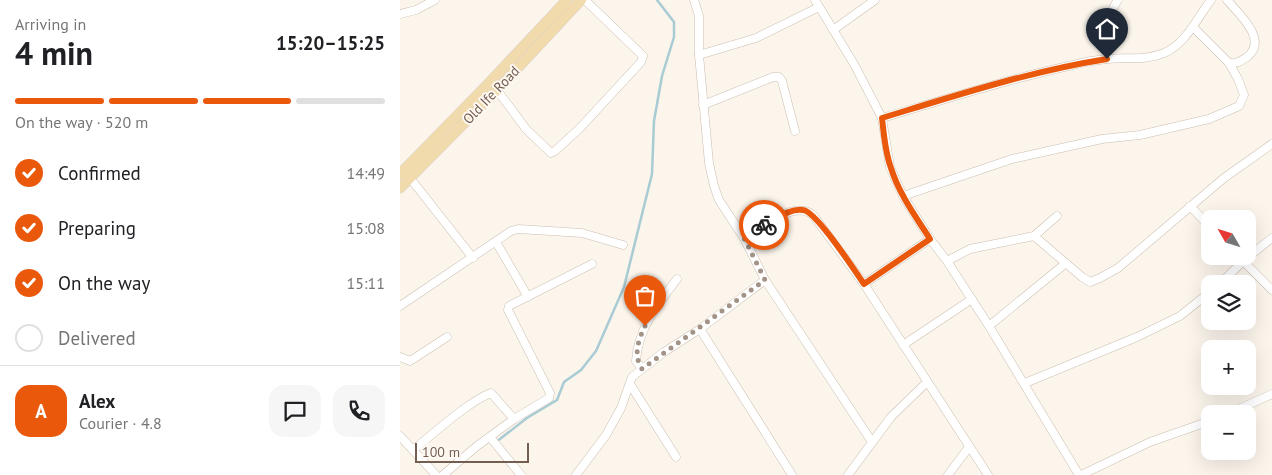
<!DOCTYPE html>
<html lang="en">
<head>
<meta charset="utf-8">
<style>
  body { margin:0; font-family:"PT Sans",sans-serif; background:#f6f6f6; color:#202124; height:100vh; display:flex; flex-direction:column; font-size:19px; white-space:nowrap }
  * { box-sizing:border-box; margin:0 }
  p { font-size:16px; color:#757577 }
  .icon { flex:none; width:28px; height:28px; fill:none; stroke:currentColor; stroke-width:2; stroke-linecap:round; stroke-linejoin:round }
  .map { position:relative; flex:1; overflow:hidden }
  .panel { display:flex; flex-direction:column; background:#fff; width:400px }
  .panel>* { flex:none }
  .needle { width:32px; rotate:309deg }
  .tools { position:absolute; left:801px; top:210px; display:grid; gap:10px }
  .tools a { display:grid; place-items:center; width:55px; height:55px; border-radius:10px; background:#fff; box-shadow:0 5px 20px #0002; font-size:25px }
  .scale { position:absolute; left:15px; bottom:12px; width:114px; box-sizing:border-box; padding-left:5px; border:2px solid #745e51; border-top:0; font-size:14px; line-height:18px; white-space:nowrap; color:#745e51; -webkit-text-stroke:4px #fdf9f2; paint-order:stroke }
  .pin { position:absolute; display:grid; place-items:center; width:42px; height:42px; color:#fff; margin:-51px -21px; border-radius:50% 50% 50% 0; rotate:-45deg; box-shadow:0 0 5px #0007 }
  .pin .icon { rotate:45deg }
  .courier { position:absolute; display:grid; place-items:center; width:50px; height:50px; margin:-25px; border:4px solid #ea580c; border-radius:50%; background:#fff; color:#222; box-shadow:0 1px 6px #0007 }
  .overview em { font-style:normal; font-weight:800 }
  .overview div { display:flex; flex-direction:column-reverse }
  .overview { display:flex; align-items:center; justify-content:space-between; height:85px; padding:0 15px }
  h1 { font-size:32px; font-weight:800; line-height:38px }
  .bar { display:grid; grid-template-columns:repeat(4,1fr); gap:8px 5px; align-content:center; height:60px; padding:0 15px }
  .bar i { height:6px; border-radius:4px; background:#e0e0e0 }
  .bar .active { background:#ea580c }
  .bar p { grid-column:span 4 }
  .line { display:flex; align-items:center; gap:12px; padding:0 15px; border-top:1px solid #e0e0e0 }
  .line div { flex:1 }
  .round { display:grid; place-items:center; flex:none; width:52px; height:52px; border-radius:15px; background:#f6f6f6 }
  ol { padding:0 15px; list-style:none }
  li { display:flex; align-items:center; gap:15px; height:55px }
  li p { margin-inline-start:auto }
  li .icon { padding:5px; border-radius:50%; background:#ea580c; color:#fff; stroke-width:4 }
  li:last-child { color:#757577 }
  li i { width:28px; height:28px; border:2px solid #e0e0e0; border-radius:50% }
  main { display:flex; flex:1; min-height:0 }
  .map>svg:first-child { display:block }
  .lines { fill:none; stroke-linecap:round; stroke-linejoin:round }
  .stream { stroke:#a9cbd3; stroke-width:2.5 }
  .minor-casing { stroke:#ccbeb2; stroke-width:9 }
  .major-casing { stroke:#d8d2ce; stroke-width:11 }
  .minor { stroke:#fff; stroke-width:8 }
  .major { stroke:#f1daac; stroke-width:10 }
  .done { stroke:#a39387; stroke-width:5; stroke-dasharray:0 9 }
  .route { stroke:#ea580c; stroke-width:6 }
  .labels { text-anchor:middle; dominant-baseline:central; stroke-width:4; stroke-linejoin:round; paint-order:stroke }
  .street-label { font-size:14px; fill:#745e51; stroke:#fdf9f2 }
</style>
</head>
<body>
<main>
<section class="panel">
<div class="overview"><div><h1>4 min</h1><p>Arriving in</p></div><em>15:20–15:25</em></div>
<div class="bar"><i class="active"></i><i class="active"></i><i class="active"></i><i></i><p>On the way · 520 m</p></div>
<ol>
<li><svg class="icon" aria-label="check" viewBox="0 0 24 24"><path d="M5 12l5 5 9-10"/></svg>Confirmed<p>14:49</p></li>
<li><svg class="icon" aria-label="check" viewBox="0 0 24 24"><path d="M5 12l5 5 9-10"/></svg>Preparing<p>15:08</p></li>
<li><svg class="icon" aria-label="check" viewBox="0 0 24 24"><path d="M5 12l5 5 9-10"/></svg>On the way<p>15:11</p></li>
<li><i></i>Delivered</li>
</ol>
<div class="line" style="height:90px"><b class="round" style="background:#ea580c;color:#fff">A</b><div><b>Alex</b><p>Courier · 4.8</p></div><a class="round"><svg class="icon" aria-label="chat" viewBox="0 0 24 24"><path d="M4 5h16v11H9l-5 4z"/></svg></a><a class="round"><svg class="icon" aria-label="phone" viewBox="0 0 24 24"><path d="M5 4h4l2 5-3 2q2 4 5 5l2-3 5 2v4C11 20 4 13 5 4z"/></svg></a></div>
</section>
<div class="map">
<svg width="872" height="475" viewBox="0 0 872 475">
  <rect width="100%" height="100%" fill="#fbf5ec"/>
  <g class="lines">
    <path class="stream" d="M96,442l31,-24 30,-18 7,-18 17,-12 15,-19 28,-64 28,-113 2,-53 8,-45 12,-39v-15l-17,-22"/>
    <defs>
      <g id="minor">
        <path d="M294,0l5,16v39l10,108 5,23 5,14 25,38 21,42 107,162"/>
        <path d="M415,0l39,64 28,54 8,49 13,29 27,43 17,22 42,65 90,149"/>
        <path d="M827,0c12,14 42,40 20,57 -6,4 -10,7 -18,6"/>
        <path d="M0,14l16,-4 19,-10"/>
        <path d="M433,30l42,-30"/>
        <path d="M299,55l57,-17 63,-31"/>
        <path d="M707,59c1,-19 -1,-44 11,-59"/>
        <path d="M97,90l29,39 25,24 4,-2 25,-23 61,-66 2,-6 -58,-56"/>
        <path d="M303,105l70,-28h6l3,4 13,50"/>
        <path d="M482,118c64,-19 127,-39 191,-53 11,-3 23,-5 34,-6 19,-2 38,2 57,-6 22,-9 33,-35 47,-53"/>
        <path d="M10,178l63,80"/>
        <path d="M503,196l109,-37 90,-20 38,-4 69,-16 30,-13 5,-11 -6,-16 -9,-16 -36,-36"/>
        <path d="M790,206l20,21"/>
        <path d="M634,236l48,41 8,5 10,-4 18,-10 106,-90 48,-34"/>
        <path d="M344,238c18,-11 50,-38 69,-23l51,69 124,191"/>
        <path d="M96,242l32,55"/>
        <path d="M838,256l34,34"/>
        <path d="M547,261l23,-12 64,-13 23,-20"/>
        <path d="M464,284l66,-45"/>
        <path d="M820,284l23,-23 29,-23"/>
        <path d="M0,306l111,-75 7,-2 64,4 41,12"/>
        <path d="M589,326l77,-63"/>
        <path d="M300,329l92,146"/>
        <path d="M503,345l69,-46"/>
        <path d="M0,357l10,4 37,-24"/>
        <path d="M242,369l-6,-8c2,-33 22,-57 41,-82"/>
        <path d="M625,383l112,-46 43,-21 30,-24"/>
        <path d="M230,384l46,73"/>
        <path d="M828,414l44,-20"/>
        <path d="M0,436l36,39"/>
        <path d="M90,437l31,38"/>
        <path d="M13,450c20,-16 56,-49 78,-57l23,26 35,-21 1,-5 -42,-83 1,-4 83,-42"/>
        <path d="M43,475l34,-29 37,-27"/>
        <path d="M176,475l30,-40 15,-27 11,-31 32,-25 36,-23 65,-49"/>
        <path d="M448,475l43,-58 36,-35"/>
        <path d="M548,475l21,-28"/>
        <path d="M681,475l69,-33 60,-21"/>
      </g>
      <g id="major">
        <path d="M0,174l89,-91 78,-83"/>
        <path d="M0,188l97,-98 84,-90"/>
      </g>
    </defs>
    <use href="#minor" class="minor-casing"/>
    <use href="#major" class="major-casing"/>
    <use href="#minor" class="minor"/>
    <use href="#major" class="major"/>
  </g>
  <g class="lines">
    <path class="done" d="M245,326c-7,15 -12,29 -3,43l123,-89 -21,-42 20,-13"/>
    <path class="route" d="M364,225c12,-6 26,-17 39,-15 13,1 52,61 61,74l66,-45c-14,-22 -31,-45 -39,-71 -6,-16 -7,-33 -9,-50 75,-23 149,-47 225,-59"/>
  </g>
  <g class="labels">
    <g class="street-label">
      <text transform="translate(91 95) rotate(-46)">Old Ife Road</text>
    </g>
  </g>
</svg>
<div class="tools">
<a><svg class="needle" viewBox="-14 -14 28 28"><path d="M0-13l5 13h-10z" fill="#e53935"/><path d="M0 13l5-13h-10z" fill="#757577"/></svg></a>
<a><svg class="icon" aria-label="layers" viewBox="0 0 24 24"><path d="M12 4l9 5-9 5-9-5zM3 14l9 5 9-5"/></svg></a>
<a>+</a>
<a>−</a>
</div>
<div class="scale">100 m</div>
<div class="pin" style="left:245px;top:326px;background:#ea580c"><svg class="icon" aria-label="bag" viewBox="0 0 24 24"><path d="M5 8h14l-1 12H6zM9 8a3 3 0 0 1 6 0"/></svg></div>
<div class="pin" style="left:707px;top:59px;background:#1f2937"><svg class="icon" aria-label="home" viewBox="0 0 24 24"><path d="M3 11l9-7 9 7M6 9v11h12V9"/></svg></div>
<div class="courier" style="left:364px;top:225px"><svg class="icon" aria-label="bike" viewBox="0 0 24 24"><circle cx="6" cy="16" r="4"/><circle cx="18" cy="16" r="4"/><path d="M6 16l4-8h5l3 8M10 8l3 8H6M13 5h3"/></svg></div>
</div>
</main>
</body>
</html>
